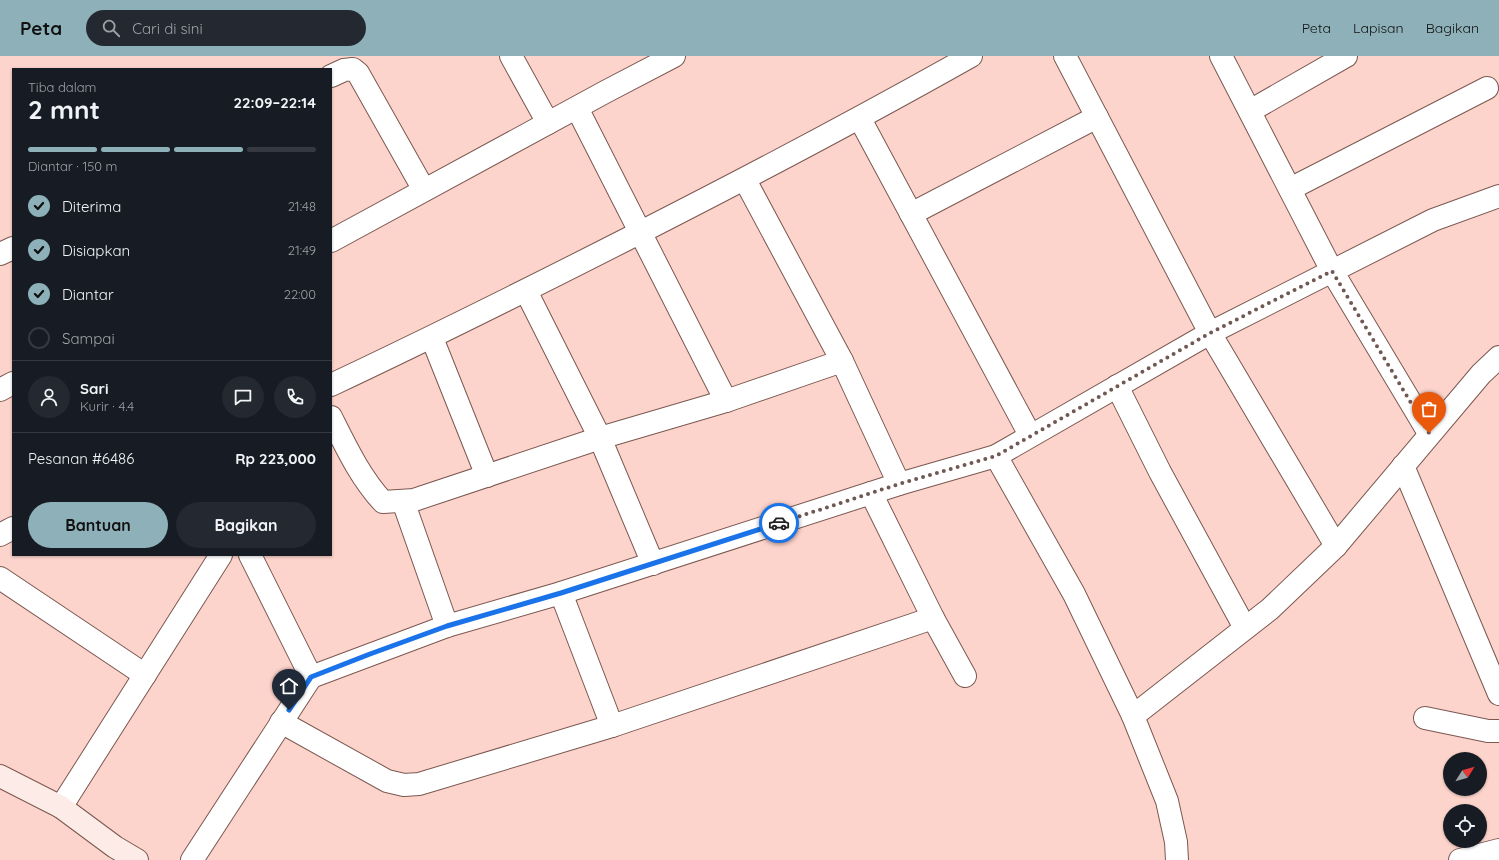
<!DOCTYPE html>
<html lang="id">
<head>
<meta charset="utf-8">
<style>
  body { margin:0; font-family:Quicksand,sans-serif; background:#242831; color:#f1f3f6; height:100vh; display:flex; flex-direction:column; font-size:15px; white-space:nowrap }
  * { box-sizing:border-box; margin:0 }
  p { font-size:13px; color:#9ea1a6 }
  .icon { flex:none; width:22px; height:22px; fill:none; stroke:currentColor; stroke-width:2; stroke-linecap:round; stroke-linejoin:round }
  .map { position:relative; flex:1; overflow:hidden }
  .sheet { position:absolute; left:12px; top:12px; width:320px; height:488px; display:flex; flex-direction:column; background:#171b24; border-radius:0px; box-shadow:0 1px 3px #0004 }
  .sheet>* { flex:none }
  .needle { width:26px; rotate:53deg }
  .buttons { position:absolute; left:1443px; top:696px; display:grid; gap:8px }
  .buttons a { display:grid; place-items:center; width:44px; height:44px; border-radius:50%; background:#171b24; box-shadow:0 1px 3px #0004; font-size:20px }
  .pin { position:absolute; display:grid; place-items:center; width:34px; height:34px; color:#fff; margin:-41px -17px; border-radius:50% 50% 50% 0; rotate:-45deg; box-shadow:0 0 4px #0007 }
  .pin .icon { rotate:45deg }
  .courier { position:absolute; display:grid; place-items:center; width:40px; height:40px; margin:-20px; border:3px solid #1a73e8; border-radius:50%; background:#fff; color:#222; box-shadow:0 1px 5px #0007 }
  .overview em { font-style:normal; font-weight:700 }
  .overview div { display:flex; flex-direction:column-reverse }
  .overview { display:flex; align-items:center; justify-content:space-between; height:68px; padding:0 16px }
  h1 { font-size:26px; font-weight:700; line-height:30px }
  .bar { display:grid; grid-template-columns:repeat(4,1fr); gap:6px 4px; align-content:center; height:48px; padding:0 16px }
  .bar i { height:5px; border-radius:3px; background:#363941 }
  .bar .selected { background:#8eb1b9 }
  .bar p { grid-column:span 4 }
  .line { display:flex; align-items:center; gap:10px; padding:0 16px; border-top:1px solid #363941 }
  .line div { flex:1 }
  .round { display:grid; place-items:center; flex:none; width:42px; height:42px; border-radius:21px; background:#242831 }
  ol { padding:0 16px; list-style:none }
  li { display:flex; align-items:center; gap:12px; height:44px }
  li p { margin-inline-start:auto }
  li .icon { padding:4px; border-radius:50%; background:#8eb1b9; color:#111; stroke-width:4 }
  li:last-child { color:#9ea1a6 }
  li i { width:22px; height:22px; border:2px solid #363941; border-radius:50% }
  .cta { display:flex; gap:8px; margin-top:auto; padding:8px 16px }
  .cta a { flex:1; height:46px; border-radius:24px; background:#8eb1b9; color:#111; font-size:16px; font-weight:700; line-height:46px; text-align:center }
  .cta a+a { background:#242831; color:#f1f3f6 }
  header { display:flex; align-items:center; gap:24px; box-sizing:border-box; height:56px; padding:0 20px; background:#8eb1b9; color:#111 }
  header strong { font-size:19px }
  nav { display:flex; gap:22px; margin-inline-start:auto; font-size:14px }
  .search { width:280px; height:36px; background:#242831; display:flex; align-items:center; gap:10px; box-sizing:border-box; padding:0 14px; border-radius:22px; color:#9ea1a6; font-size:15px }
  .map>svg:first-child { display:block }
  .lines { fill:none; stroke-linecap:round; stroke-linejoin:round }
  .minor-casing { stroke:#7b5851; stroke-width:24 }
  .secondary-casing { stroke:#7b5851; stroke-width:24 }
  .minor { stroke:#fff; stroke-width:22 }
  .secondary { stroke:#fcebe7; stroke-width:22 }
  .done { stroke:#705853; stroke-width:4; stroke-dasharray:0 7.2 }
  .route { stroke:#1a73e8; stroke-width:5 }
</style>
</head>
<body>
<header>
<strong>Peta</strong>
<div class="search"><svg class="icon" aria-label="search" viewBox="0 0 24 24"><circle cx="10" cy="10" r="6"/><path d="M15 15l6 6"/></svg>Cari di sini</div>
<nav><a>Peta</a><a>Lapisan</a><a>Bagikan</a></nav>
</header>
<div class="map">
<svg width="1499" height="804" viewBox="0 0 1499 804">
  <rect width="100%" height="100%" fill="#fdd4cb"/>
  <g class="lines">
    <defs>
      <g id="minor">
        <path d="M511,0l37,67"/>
        <path d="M1065,0l145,277 126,213"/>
        <path d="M1221,0l111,215 97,162"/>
        <path d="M331,20l13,-6 9,-1 5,4 66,117"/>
        <path d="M577,52l149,293 116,-40"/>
        <path d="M1250,55l96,-55"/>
        <path d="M860,63l170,316"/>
        <path d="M745,124l97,181 57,123"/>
        <path d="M1290,133l197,-101"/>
        <path d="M911,158l186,-97"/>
        <path d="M331,185l276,-150 67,-35"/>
        <path d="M0,198l13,-6"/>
        <path d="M526,235l74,147 53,126"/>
        <path d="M432,282l55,138"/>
        <path d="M331,329c104,-49 206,-100 308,-152 112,-57 222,-115 332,-177"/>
        <path d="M1117,330l43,86 85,156"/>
        <path d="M0,334l13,-7"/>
        <path d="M331,361c15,30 29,60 52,85l31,-2 186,-62 126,-37"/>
        <path d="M1403,410l96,228"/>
        <path d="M871,437l62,125 32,58"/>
        <path d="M403,445l44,125"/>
        <path d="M0,479l13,-7"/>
        <path d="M250,499l61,122"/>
        <path d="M0,522l145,97"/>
        <path d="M561,537l51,133"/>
        <path d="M1133,660l137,-107 66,-63 145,-172 18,-17"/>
        <path d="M1425,662l63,13h11"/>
        <path d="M281,666l106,59 17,4 15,-1 193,-58 321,-108"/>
        <path d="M61,751l160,-252"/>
        <path d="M192,804l119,-183 136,-51 114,-33 338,-109 97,-28"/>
        <path d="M1177,804l-1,-18 -9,-41 -34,-85 -59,-122 -78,-138 214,-123 223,-113 66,-24"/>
        <path d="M1460,804l39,-10"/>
      </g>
      <path id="secondary" d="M0,720l61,31 54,40 22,13"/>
    </defs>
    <use href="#minor" class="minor-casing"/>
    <use href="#secondary" class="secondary-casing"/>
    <use href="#minor" class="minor"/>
    <use href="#secondary" class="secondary"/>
  </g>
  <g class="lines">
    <path class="done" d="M779,467l120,-39 97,-28 214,-123 122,-62 97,162"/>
    <path class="route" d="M289,654l22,-33 59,-23 77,-28 114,-33 218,-70"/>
  </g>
</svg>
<div class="buttons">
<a><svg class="needle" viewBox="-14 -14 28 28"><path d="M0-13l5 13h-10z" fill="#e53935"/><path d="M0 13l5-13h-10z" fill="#9ea1a6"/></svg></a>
<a><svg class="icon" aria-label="locate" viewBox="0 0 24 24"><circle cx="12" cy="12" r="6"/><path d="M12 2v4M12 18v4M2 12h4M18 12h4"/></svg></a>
</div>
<div class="pin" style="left:1429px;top:377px;background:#ea580c"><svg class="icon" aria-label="bag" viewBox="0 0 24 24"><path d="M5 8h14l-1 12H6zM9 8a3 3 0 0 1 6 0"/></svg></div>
<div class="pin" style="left:289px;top:654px;background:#1f2937"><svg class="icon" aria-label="home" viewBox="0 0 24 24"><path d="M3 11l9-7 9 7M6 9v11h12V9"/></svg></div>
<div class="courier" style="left:779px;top:467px"><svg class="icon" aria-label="car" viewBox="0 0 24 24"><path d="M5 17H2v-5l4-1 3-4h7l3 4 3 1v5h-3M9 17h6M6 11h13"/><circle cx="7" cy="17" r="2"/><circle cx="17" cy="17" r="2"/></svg></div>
<section class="sheet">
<div class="overview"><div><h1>2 mnt</h1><p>Tiba dalam</p></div><em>22:09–22:14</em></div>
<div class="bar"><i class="selected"></i><i class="selected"></i><i class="selected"></i><i></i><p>Diantar · 150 m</p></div>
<ol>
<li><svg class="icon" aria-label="check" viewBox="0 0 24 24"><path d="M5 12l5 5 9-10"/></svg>Diterima<p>21:48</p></li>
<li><svg class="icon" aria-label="check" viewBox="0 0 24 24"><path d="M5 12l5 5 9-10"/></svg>Disiapkan<p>21:49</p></li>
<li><svg class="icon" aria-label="check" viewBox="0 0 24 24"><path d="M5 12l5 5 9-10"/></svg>Diantar<p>22:00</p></li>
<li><i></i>Sampai</li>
</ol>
<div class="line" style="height:72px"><a class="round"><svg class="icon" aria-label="person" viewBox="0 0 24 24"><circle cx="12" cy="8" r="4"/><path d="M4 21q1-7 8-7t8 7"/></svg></a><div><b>Sari</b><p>Kurir · 4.4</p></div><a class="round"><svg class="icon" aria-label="chat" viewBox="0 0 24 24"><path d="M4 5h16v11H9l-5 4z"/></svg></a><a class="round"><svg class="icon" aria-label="phone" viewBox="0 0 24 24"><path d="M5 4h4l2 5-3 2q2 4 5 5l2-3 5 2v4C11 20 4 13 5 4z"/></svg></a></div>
<div class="line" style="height:52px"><div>Pesanan #6486</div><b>Rp 223,000</b></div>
<div class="cta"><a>Bantuan</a><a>Bagikan</a></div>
</section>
</div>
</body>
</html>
